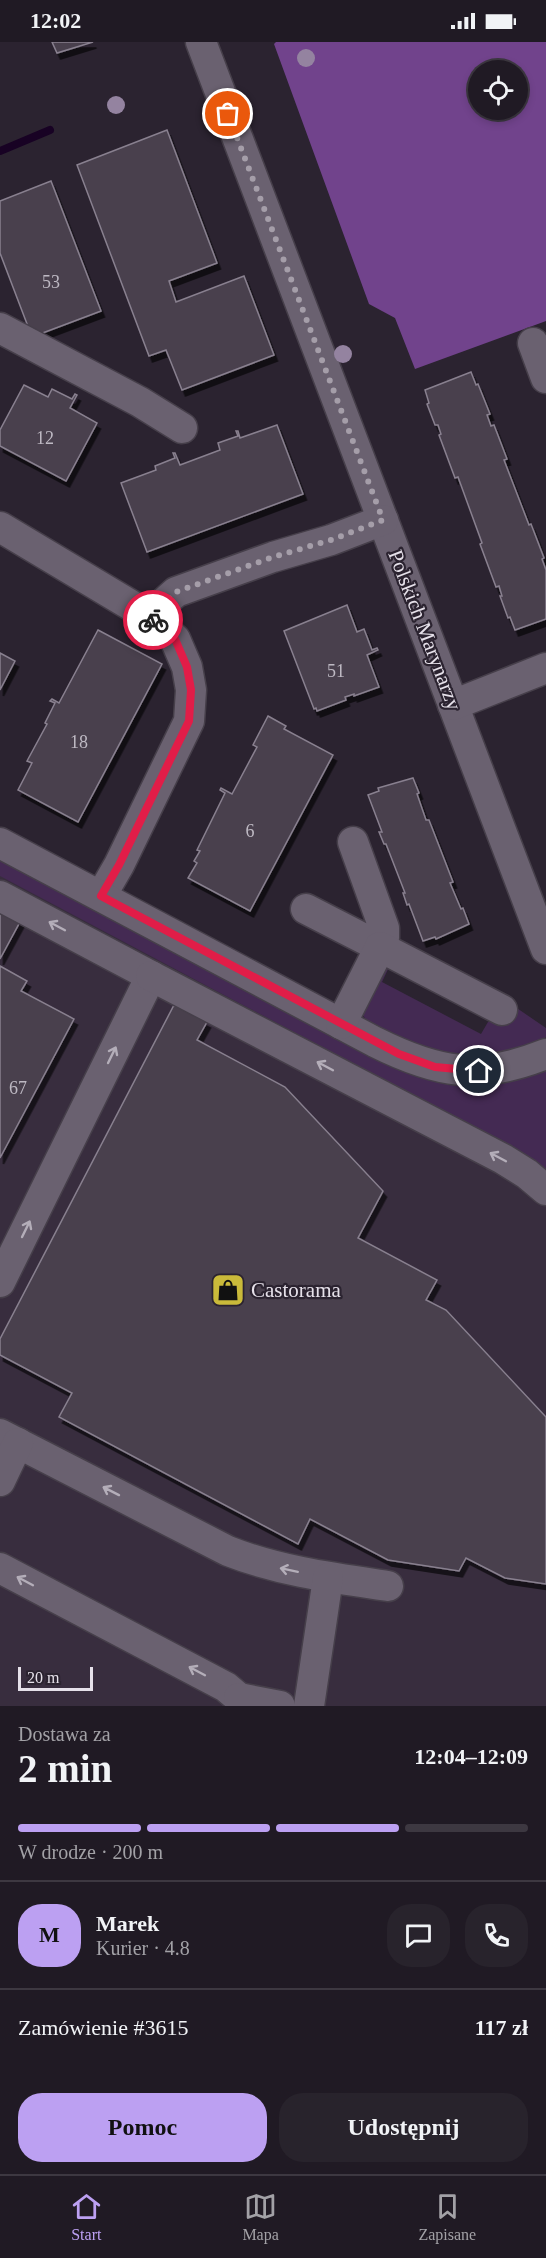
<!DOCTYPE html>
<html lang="pl">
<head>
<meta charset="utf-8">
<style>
  body { margin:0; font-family:Georgia,serif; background:#28232c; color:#f1f3f6; height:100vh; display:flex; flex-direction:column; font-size:22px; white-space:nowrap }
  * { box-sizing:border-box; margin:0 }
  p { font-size:20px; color:#a2a1a6 }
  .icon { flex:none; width:33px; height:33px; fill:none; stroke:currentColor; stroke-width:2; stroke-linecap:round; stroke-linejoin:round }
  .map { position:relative; height:1664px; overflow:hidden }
  .side { display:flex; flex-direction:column; background:#201a24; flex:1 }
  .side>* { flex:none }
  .fabs { position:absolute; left:468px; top:18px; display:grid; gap:12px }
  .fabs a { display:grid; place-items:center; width:60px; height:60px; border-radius:50%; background:#201a24; box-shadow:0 3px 9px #0003,0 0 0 2px #3d3841; font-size:30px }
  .scale { position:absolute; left:18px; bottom:15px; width:75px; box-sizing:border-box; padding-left:6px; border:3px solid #e6e1ea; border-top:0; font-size:16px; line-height:21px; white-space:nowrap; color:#e6e1ea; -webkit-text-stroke:4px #2b2330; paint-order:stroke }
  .pin { position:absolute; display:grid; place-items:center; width:51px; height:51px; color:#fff; margin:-26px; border:3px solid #fff; border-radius:50%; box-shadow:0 2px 6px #0007 }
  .courier { position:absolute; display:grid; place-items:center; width:60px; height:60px; margin:-30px; border:4px solid #e11d48; border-radius:50%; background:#fff; color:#222; box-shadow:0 2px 8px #0007 }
  .head em { font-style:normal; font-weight:700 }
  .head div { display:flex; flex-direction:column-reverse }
  .head { display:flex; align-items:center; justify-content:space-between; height:102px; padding:0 18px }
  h1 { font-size:39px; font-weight:700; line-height:45px }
  .bar { display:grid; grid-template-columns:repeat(4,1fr); gap:9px 6px; align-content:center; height:72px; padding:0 18px }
  .bar i { height:8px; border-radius:4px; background:#3d3841 }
  .bar .current { background:#bca0f2 }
  .bar p { grid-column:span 4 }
  .line { display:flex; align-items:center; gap:15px; padding:0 18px; border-top:2px solid #3d3841 }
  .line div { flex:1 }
  .round { display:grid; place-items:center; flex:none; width:63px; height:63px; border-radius:24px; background:#28232c }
  .cta { display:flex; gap:12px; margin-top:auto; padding:12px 18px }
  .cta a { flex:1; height:69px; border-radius:24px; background:#bca0f2; color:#111; font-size:24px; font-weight:700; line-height:69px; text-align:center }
  .cta a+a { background:#28232c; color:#f1f3f6 }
  .status { display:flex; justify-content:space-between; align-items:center; height:42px; padding:0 30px; background:#201a24; direction:ltr }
  .status svg { height:16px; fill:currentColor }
  .tab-bar { display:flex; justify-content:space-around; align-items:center; height:84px; border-top:2px solid #3d3841; background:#201a24; font-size:16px; color:#a2a1a6 }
  .tab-bar a { display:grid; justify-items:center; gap:3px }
  .tab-bar .current { color:#bca0f2 }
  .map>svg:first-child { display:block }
  .built { fill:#382d3e }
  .green { fill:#442a53 }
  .forest { fill:#71438c; fill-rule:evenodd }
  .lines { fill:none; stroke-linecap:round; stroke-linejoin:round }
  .stream { stroke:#180224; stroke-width:8 }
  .building { fill:#48404e; stroke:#89808f; stroke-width:1.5; filter:url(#shadow) }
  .minor-casing { stroke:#463f4a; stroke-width:33 }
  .minor { stroke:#6a6170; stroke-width:30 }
  .tree { fill:#9483a0 }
  .oneway { stroke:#b4aeb9 }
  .done { stroke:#a59ea9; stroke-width:6; stroke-dasharray:0 10.8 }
  .route { stroke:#e11d48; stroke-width:8 }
  .labels { text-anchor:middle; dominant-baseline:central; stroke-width:4.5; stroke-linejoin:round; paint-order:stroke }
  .number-label { font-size:18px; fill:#beb9c3 }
  .street-label { font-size:21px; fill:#e6e1ea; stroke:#2b2330 }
  .poi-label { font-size:21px; fill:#e6e1ea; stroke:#2b2330; text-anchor:start }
</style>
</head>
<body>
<div class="status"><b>12:02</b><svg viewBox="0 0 49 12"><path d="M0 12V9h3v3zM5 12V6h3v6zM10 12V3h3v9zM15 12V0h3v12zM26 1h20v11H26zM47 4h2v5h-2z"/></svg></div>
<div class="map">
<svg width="546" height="1664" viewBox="0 0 546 1664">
  <defs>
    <filter id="shadow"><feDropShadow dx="3.5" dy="6" stdDeviation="0" flood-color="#0009"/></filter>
  </defs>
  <rect width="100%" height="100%" fill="#2b2330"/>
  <path class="built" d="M0,823l546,287v554h-546z"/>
  <g class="green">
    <path d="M0,816l388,207 20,8 28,7 110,-12v101l-26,-17 -520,-276z"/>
    <path d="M384,923h6l-8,17 99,52 7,-12 7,-2 13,-18 38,26v9l-6,5 -24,9 -55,7 -43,-10 -51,-27 -5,-7z"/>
  </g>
  <path class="forest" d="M276,0h270v279l-131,48 -20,-51 -26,-14 -95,-260zM478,28h40v40h-40z"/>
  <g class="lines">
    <path class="stream" d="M0,109l50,-21"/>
  </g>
  <g class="building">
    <path d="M52,0h41l-36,11z"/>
    <path d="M167,88l50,133 -48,18 7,21 68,-26 30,79 -92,35 -16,-40 -17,6 -72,-191z"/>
    <path d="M51,139l50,130 -69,26 -32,-84v-52z"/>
    <path d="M471,330l5,13 2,-1 12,30 -3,1 4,11 3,-1 13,34 -3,1 25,65 2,-1 13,34 -2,1 4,11v49l-31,11 -5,-13 -2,1 -8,-22h2l-3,-10 -3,1 -16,-43 2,-1 -24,-66 -3,1 -16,-43 2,-1 -3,-9h-3l-8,-21 2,-1 -4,-13z"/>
    <path d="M24,343l24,12 4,-8 20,10 3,-5 2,1 -7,13 27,15 -31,58 -66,-35v-16z"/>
    <path d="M277,383l26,69 -156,58 -26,-69 35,-13 -1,-4 20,-8 -2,-5h2l5,12 40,-15 -2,-7 20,-7 -2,-5h2l2,7z"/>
    <path d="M347,563l10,27 7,-3 8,21 5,-2 1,2 -11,5 12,32 -25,9v-2l-9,3 1,3 -29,11 -1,-3 -2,1 -30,-78z"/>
    <path d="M98,588l64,34 -84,158 -60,-32 14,-27 -5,-2 20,-37 -2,-1 10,-20 -5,-2 2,-2 7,4z"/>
    <path d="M0,611l15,8 -15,29z"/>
    <path d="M268,674l18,10 -2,3 49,26 -83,156 -62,-33 9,-15 -3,-2 6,-10 -3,-1 28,-57 -5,-3 1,-2 11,6 25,-47 -4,-2z"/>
    <path d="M413,736l6,15 -2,1 9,26h3l24,62 -3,1 11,26 2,-1 6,16 -33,15 -1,-2 -12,4 -14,-37 -2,1 -4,-12h2l-19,-49h-2l-5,-12h3l-14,-37 11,-4 -1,-3z"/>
    <path d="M0,867l21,11 -21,39z"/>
    <path d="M0,924l27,15 -6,10 53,28 -74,139z"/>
    <path d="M174,963l33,17 -10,18 88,47 98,104 -25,47 79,42 -11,20 20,10 100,107v167l-41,-6 -39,-20 -7,13 -71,-11 -78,-41 -12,25 -239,-127 13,-24 -72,-38v-16z"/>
  </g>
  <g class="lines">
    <defs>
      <g id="minor">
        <path d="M201,0l345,907"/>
        <path d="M0,286l140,74 42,26"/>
        <path d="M533,301l13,35"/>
        <path d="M0,485l149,89 26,23 12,28 4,23 -2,31 -70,144 -18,31"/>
        <path d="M149,574l27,-24 97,-35 58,-17 52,-20"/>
        <path d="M453,663l93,-37"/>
        <path d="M0,801l375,199c62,31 104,39 171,12"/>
        <path d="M0,854l151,80 -151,306"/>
        <path d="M306,867l74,38 4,-9v-10l-31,-86"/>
        <path d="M151,934l352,183 24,15 19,16"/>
        <path d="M341,982l39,-77 122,63"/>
        <path d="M0,1392l228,117c51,20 105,27 160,35"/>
        <path d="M0,1439l18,-38"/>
        <path d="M0,1526l226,119 13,11 3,8"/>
        <path d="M239,1656l41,8"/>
        <path d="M309,1664l19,-128"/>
      </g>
    </defs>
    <use href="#minor" class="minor-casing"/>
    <use href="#minor" class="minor"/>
  </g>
  <g class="tree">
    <circle cx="306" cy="16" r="9"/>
    <circle cx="116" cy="63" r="9"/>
    <circle cx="343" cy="312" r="9"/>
  </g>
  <defs><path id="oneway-shaft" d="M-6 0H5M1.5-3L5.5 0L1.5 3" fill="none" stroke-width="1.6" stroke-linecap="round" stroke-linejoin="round" transform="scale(1.5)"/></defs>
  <g class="oneway">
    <use href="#oneway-shaft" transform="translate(57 884) rotate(-152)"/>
    <use href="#oneway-shaft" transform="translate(112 1013) rotate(-64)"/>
    <use href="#oneway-shaft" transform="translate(325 1024) rotate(-152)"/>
    <use href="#oneway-shaft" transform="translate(498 1115) rotate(-152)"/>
    <use href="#oneway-shaft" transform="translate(26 1187) rotate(-64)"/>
    <use href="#oneway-shaft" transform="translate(111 1449) rotate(-153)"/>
    <use href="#oneway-shaft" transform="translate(289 1528) rotate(-168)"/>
    <use href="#oneway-shaft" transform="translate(25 1539) rotate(-152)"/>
    <use href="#oneway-shaft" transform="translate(197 1629) rotate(-152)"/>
  </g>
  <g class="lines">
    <path class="done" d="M153,578l-4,-4 27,-24 97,-35 58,-17 52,-20 -155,-406"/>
    <path class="route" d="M153,578l22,19 12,28 4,23 -2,31 -70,144 -18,31 298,158 36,13 44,4"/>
  </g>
  <defs>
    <symbol id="shop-square" viewBox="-11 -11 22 22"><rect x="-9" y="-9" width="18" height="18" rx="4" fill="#caba3a" stroke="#2b2330"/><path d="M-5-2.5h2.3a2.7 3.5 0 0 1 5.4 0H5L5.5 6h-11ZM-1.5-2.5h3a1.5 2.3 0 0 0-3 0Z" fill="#111"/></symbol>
  </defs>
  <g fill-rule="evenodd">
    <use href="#shop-square" x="209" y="1229" width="38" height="38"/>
  </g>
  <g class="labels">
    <g class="number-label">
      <text x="51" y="240">53</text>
      <text x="45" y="396">12</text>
      <text x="336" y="629">51</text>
      <text x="79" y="700">18</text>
      <text x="250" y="789">6</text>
      <text x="18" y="1046">67</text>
    </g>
    <g class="street-label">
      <text transform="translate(425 588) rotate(69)">Polskich Marynarzy</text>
    </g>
    <g class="poi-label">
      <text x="251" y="1248">Castorama</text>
    </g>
  </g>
</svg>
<div class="fabs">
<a><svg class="icon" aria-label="locate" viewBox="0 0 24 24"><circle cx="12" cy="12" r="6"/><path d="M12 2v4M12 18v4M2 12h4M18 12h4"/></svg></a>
</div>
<div class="scale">20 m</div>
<div class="pin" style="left:228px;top:72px;background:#ea580c"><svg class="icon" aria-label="bag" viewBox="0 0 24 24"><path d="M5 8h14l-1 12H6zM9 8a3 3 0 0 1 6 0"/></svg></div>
<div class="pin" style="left:479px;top:1029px;background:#1f2937"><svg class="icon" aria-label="home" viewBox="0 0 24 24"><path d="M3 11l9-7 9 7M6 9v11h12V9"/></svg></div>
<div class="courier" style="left:153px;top:578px"><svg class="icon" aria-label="bike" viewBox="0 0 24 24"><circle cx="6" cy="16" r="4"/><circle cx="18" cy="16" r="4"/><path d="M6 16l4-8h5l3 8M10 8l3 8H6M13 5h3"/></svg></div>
</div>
<section class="side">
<div class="head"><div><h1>2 min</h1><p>Dostawa za</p></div><em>12:04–12:09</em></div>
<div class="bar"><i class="current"></i><i class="current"></i><i class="current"></i><i></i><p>W drodze · 200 m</p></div>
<div class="line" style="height:108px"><b class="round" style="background:#bca0f2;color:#111">M</b><div><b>Marek</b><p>Kurier · 4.8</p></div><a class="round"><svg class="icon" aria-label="chat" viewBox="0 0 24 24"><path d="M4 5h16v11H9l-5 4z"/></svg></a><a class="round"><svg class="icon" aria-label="phone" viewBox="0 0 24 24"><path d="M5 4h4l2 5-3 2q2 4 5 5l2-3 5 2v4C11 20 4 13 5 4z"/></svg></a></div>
<div class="line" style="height:78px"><div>Zamówienie #3615</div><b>117 zł</b></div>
<div class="cta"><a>Pomoc</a><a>Udostępnij</a></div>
</section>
<nav class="tab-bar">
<a class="current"><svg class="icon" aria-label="home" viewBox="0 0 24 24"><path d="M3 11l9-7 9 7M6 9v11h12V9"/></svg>Start</a>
<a><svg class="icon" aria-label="map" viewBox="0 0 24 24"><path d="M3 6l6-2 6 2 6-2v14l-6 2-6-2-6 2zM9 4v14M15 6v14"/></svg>Mapa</a>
<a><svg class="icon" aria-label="saved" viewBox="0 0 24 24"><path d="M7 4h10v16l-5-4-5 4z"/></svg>Zapisane</a>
</nav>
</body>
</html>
